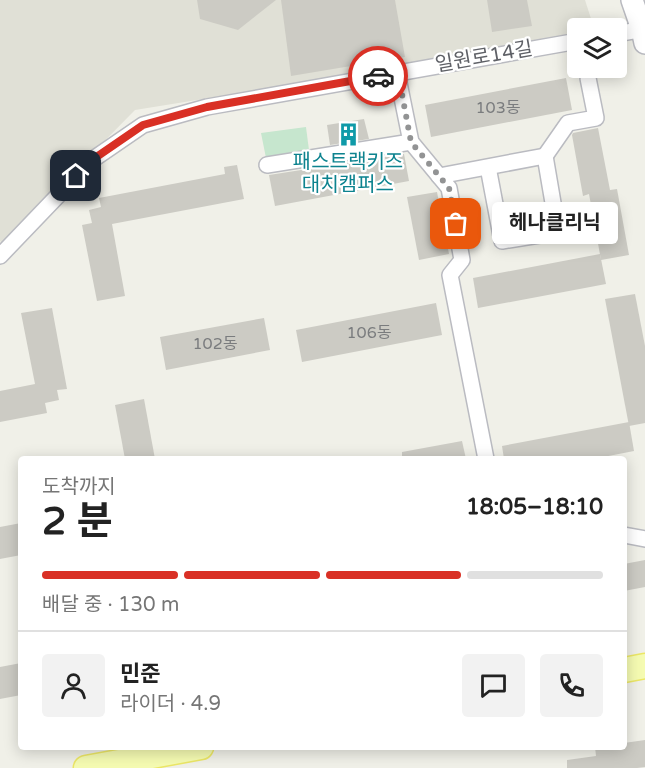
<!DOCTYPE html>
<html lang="ko">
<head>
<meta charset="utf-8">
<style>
  body { margin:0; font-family:"Varela Round","Noto Sans KR",sans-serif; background:#f2f2f2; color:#222; height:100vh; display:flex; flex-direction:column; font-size:22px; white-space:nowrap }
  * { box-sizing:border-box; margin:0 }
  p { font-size:20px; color:#767676 }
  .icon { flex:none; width:33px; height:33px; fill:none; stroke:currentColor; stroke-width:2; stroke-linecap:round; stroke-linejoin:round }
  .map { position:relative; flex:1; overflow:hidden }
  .drawer { position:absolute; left:18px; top:456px; width:609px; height:294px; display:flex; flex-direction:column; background:#fff; border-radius:6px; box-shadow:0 3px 15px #0003 }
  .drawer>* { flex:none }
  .fabs { position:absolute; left:567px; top:18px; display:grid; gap:12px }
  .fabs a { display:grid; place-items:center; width:60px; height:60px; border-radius:6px; background:#fff; box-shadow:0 3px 15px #0003; font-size:30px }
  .pin { position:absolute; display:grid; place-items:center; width:51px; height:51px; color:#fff; margin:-26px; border-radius:12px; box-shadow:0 3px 9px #0006 }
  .courier { position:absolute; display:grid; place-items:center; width:60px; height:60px; margin:-30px; border:4px solid #d93025; border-radius:50%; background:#fff; color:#222; box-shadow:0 2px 8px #0007 }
  .bubble { position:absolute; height:42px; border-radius:6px; background:#fff; box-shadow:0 3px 15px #0003; font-size:20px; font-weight:700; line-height:42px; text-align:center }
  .head em { font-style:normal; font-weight:700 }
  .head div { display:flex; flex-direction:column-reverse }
  .head { display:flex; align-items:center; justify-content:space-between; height:102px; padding:0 24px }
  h1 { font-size:39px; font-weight:700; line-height:45px }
  .bar { display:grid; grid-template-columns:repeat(4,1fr); gap:9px 6px; align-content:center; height:72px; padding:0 24px }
  .bar i { height:8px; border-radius:4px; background:#e0e0e0 }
  .bar .selected { background:#d93025 }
  .bar p { grid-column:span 4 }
  .line { display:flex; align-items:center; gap:15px; padding:0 24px; border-top:2px solid #e0e0e0 }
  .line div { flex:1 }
  .round { display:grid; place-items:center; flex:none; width:63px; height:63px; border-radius:6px; background:#f2f2f2 }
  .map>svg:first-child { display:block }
  .education { fill:#e0e0d6 }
  .green { fill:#c6e6ce }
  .building { fill:#cccbc4 }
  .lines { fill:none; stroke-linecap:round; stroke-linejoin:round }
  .street-casing { stroke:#babbc1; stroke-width:18 }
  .secondary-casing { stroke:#b9bac0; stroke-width:24 }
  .primary-casing { stroke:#ece766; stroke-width:27 }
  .street { stroke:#fff; stroke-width:15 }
  .secondary { stroke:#fff; stroke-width:21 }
  .primary { stroke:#f5fbb2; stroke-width:24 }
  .done { stroke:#929394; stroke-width:6; stroke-dasharray:0 10.8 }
  .route { stroke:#d93025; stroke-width:8 }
  .labels { text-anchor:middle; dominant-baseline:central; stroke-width:4.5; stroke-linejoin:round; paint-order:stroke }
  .number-label { font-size:16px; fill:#7a7c7e }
  .street-label { font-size:20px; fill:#5f6167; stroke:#fff }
  .culture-label { font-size:20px; fill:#0d838f; stroke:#fff }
</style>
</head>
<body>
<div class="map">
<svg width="645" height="768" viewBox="0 0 645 768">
  <rect width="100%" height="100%" fill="#f0f0e8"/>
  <path class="education" d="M0,0h585l9,28h-16l-1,6 -293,52 -149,24 -132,134 -3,-3z"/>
  <path class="green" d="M306,127l3,23 -43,8 -5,-25z"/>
  <g class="building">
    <path d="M197,0h79l-38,30 -38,-11z"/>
    <path d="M281,0h114l10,57 -114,19z"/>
    <path d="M487,0h40l5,26 -40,6z"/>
    <path d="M566,78l6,32 -141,27 -6,-32z"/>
    <path d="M364,119l5,20 -39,6 -3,-20z"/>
    <path d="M598,128l12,62 7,-1 12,66 -28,5 -12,-66 -6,2 -11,-61 1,-2z"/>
    <path d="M404,154l5,27 -134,25 -6,-31z"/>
    <path d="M237,165l7,34 -132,25 13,72 -28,5 -15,-76 10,-2 -3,-13 12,-3 -2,-9 126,-24 -1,-7z"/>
    <path d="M437,192l12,62 -30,6 -12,-63z"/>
    <path d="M600,254l6,30 -128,24 -5,-30z"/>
    <path d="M635,294l10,52v77l-16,3 -24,-127z"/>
    <path d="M436,303l6,32 -140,27 -6,-32z"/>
    <path d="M52,308l15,81 -10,1 2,10 -14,3 2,10 -47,9v-31l35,-7 -14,-71z"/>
    <path d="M264,318l6,32 -104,20 -6,-33z"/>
    <path d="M144,399l11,60h-30l-10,-54z"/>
    <path d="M629,422l5,29 -41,8h-89l-2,-13z"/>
    <path d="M462,441l4,18h-64v-7z"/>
    <path d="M21,523v32l-21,4v-32z"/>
    <path d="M645,560v27l-21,4v-27z"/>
    <path d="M21,663v32l-21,4v-32z"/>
    <path d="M645,740v27l-8,1h-70v-8l29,-4 -1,-9h29v-4z"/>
  </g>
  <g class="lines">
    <defs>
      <g id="street">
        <path d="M616,34l29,-5"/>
        <path d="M397,73l14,69 38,46 13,72 -12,15 36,184"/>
        <path d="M545,156l23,-33 28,-5 -8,-40"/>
        <path d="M267,165l144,-23"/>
        <path d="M439,176l106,-20 13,76 -56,9 -14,-74"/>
        <path d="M0,256l92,-96 51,-35 64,-18 371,-66"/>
        <path d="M624,535l21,4"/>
      </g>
      <path id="secondary" d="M632,0l10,29 3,14"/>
      <g id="primary">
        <path d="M624,670l21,-4"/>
        <path d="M86,768l115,-21"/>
      </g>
    </defs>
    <use href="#street" class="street-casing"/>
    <use href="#secondary" class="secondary-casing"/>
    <use href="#primary" class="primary-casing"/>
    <use href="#street" class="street"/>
    <use href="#secondary" class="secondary"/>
    <use href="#primary" class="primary"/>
  </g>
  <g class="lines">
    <path class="done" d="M378,76l20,-3 13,69 38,46 7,36"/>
    <path class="route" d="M76,176l16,-16 51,-35 64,-18 171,-31"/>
  </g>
  <defs>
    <symbol id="building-bare" viewBox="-9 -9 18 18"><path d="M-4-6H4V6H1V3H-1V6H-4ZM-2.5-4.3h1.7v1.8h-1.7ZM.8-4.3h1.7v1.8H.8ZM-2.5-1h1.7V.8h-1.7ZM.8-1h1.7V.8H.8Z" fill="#0f9aa8" stroke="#fff" stroke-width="2.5" paint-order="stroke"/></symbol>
  </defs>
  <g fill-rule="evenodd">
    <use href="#building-bare" x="332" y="118" width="33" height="33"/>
  </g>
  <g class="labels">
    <g class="number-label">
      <text x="498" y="108">103동</text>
      <text x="369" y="333">106동</text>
      <text x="215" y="344">102동</text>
    </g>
    <g class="street-label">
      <text transform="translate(484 57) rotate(-10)">일원로14길</text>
    </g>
    <g class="culture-label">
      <text x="348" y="162">패스트랙키즈<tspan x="348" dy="23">대치캠퍼스</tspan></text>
    </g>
  </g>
</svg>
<div class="fabs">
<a><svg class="icon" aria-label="layers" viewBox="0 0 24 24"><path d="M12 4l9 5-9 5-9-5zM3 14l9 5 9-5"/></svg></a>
</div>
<div class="pin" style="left:456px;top:224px;background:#ea580c"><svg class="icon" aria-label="bag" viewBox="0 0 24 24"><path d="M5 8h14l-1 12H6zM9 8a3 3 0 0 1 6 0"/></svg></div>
<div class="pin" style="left:76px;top:176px;background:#1f2937"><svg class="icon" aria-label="home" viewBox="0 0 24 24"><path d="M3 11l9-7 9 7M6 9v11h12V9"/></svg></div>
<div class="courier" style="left:378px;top:76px"><svg class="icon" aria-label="car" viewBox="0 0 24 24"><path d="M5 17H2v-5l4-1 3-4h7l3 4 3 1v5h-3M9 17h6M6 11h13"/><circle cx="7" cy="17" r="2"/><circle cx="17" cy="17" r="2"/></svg></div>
<div class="bubble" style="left:492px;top:202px;width:126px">헤나클리닉</div>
<section class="drawer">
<div class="head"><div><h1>2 분</h1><p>도착까지</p></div><em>18:05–18:10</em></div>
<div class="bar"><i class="selected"></i><i class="selected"></i><i class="selected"></i><i></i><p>배달 중 · 130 m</p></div>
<div class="line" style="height:108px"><a class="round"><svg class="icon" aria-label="person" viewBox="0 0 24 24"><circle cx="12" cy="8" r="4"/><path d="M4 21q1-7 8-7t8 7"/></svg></a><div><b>민준</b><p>라이더 · 4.9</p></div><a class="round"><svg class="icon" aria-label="chat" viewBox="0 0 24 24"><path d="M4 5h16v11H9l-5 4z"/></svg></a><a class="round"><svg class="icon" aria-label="phone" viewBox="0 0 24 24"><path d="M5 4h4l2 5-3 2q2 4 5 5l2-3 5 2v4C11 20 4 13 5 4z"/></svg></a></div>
</section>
</div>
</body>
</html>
